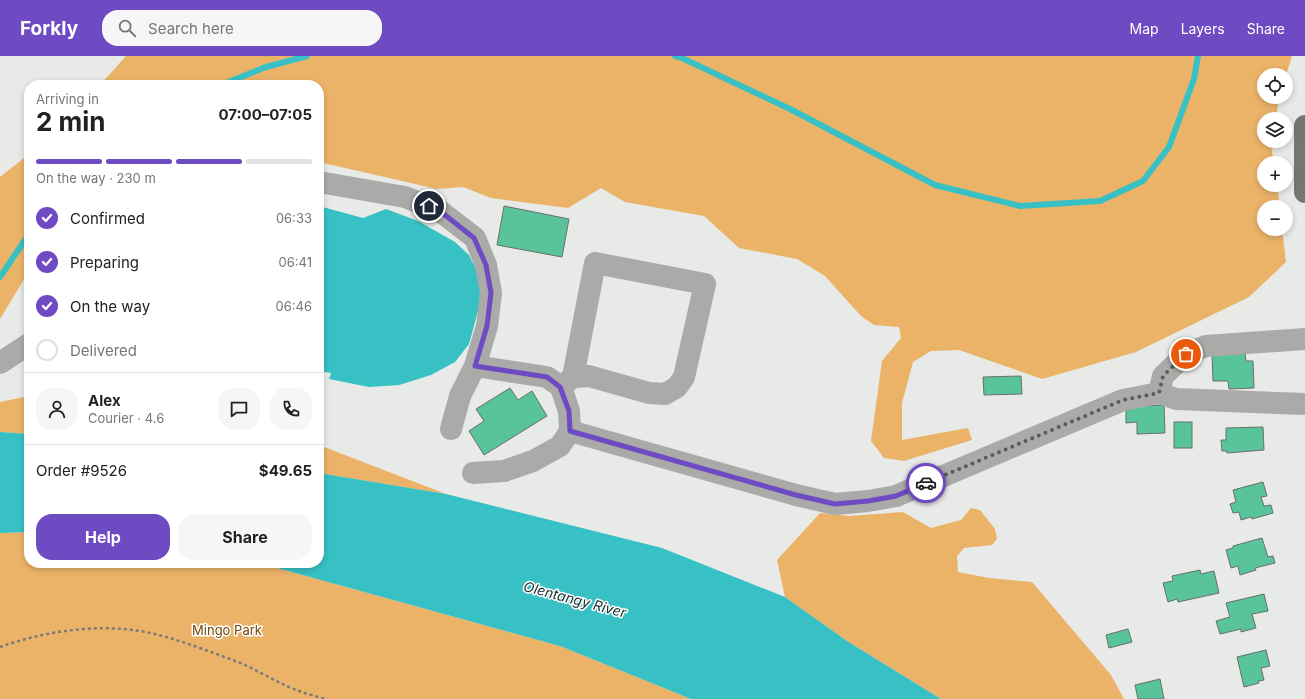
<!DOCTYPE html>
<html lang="en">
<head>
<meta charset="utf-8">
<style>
  body { margin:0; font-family:Inter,sans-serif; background:#f6f6f6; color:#222; height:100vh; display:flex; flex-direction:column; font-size:15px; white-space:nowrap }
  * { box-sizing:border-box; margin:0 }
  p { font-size:13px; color:#767676 }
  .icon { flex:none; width:22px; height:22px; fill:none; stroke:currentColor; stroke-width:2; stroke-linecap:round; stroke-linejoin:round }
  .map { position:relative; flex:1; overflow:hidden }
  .details { position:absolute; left:24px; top:24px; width:300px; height:488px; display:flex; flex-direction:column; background:#fff; border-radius:16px; box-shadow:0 2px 6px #0003 }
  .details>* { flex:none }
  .controls { position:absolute; left:1257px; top:12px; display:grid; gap:8px }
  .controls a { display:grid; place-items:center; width:36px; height:36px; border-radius:50%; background:#fff; box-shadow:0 2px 6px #0003; font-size:20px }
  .pin { position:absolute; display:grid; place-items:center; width:34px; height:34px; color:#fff; margin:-17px; border:2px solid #fff; border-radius:50%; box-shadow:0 1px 4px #0007 }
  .courier { position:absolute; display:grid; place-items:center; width:40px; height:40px; margin:-20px; border:3px solid #6e4ac3; border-radius:50%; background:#fff; color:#222; box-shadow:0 1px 5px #0007 }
  .headline em { font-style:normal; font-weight:700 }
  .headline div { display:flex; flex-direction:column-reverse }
  .headline { display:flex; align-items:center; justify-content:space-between; height:68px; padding:0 12px }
  h1 { font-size:26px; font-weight:700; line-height:30px }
  .bar { display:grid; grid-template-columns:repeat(4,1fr); gap:6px 4px; align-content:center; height:48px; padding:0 12px }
  .bar i { height:5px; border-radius:3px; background:#e0e0e0 }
  .bar .active { background:#6e4ac3 }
  .bar p { grid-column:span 4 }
  .line { display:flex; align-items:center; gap:10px; padding:0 12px; border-top:1px solid #e0e0e0 }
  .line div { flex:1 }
  .round { display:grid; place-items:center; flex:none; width:42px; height:42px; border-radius:16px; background:#f6f6f6 }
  ol { padding:0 12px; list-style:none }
  li { display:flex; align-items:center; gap:12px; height:44px }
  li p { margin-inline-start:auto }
  li .icon { padding:4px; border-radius:50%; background:#6e4ac3; color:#fff; stroke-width:4 }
  li:last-child { color:#767676 }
  li i { width:22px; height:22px; border:2px solid #e0e0e0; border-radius:50% }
  .action { display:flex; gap:8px; margin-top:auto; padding:8px 12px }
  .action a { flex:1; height:46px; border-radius:16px; background:#6e4ac3; color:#fff; font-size:16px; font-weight:700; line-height:46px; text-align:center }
  .action a+a { background:#f6f6f6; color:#222 }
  header { display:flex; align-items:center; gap:24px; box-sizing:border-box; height:56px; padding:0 20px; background:#6e4ac3; color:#fff }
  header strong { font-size:19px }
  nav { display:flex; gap:22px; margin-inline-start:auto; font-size:14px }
  .search { width:280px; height:36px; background:#f6f6f6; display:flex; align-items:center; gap:10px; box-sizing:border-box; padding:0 14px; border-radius:16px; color:#767676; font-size:15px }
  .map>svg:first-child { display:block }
  .green { fill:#ebb368 }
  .water { fill:#37c1c5 }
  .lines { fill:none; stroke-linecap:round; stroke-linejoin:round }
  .stream { stroke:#37c1c5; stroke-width:6 }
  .building { fill:#59c39c; stroke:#6a6e6c }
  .path { stroke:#797b78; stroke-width:2.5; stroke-dasharray:3 3; stroke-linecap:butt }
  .minor { stroke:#aaaaa8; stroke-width:22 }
  .major { stroke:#757572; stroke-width:22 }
  .done { stroke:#5a5c59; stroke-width:4; stroke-dasharray:0 7.2 }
  .route { stroke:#6e4ac3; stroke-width:5 }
  .labels { text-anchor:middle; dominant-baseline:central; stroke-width:3; stroke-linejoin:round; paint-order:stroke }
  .park-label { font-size:13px; fill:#6d480d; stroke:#fff }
  .water-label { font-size:14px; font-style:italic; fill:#182f30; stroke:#fff }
</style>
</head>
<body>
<header>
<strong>Forkly</strong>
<div class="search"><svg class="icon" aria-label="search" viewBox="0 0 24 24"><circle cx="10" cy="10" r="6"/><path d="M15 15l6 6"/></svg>Search here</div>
<nav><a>Map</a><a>Layers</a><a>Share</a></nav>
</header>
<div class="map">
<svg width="1305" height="643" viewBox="0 0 1305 643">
  <rect width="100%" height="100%" fill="#e7eae6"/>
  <g class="green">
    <path d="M126,0h1166l-6,19h-22v22h15l-3,22h-12v22h10l-2,10 2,12h-10v22h13l3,22h-16v22h18l4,33 -37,35 -113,55 -94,27 -83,-29 -28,1 -18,11 -11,41v37l66,-12 4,12 -68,21 -20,-3 -13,-17 11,-80 19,-23 -2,-11 -25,-2 -13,-9 -36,-40 -28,-17 -58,-11 -35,-32 -79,-14 -24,-14 -33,20 -77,-10 -28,-11 -26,2 -118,-27v-77h-219z"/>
    <path d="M29,98v117l-29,48v-142z"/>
    <path d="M29,340v38l-29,-2v-30z"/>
    <path d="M319,389l127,49 -127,-21z"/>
    <path d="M971,452l9,2 15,19 2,10 -5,6 -28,3 -7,8 1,16 31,6 43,4 79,93 13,24h-183l-94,-58 -62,-44 -8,-37 43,-47 29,3 54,-4 28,16 30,-8z"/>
    <path d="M29,476v31h230l301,83 131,53h-691v-166z"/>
  </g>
  <g class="water">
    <path d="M319,150l44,12 23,-9 32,12 37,21 14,13 10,20 3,21 -13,48 -14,18 -24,13 -32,10 -30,2 -40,-8 2,-6 -12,-2z"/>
    <path d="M0,376l29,2v98l-29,1z"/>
    <path d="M319,417l127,21 216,54 123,49 62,44 94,58h-250l-131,-53 -301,-83h60z"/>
  </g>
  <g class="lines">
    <g class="stream">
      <path d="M675,0l7,2 108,51 145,76 85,21 80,-5 43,-20 26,-34 25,-68 4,-23"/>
      <path d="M221,29l45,-18 41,-11"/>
      <path d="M0,221l29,-43"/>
    </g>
  </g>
  <g class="building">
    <path d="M504,150l65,13 -7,38 -65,-12z"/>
    <path d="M1245,297l1,8h7l1,27 -25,1 -1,-8h-15l-1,-26z"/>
    <path d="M1021,320l1,18 -38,1 -1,-18z"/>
    <path d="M510,332l8,12 14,-9 15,25 -63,39 -15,-24 15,-10 -8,-12z"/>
    <path d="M1164,349l1,28 -28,1v-12l-11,1v-16z"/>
    <rect x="1174" y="366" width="18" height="26"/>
    <path d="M1263,371l1,23 -37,3v-2h-5l-1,-11h5v-12z"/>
    <path d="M1263,426l4,14 -6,1 3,9 7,-1 2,8 -21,6 -1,-2 -10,3 -2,-8 -6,1 -3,-9 6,-2 -3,-12z"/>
    <path d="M1262,482l6,19 5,-1 2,7 -20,5 1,2 -16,5 -2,-9 -7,2 -5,-18 7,-2v-2z"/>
    <path d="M1200,514l1,4 13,-3 5,22 -41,9 -1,-3 -9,3 -5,-19 10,-2 -1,-5z"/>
    <path d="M1264,538l4,17 -16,3 4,14 -15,4v-3l-21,5 -4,-13 14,-4 -4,-14z"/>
    <path d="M1128,573l4,13 -23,6 -3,-13z"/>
    <path d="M1266,594l4,16 -9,2 3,12 -6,1 1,2 -15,4 -7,-30z"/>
    <path d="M1160,623l4,20h-26l-3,-14z"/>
  </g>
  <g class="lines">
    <path class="path" d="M0,591c48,-17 105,-25 155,-13 28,7 56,18 83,28 17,7 33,17 49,24 12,6 25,9 38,13"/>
    <g class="minor">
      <path d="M319,126l86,15 35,14 35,27 11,27 5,28 -4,33 -12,40 -15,30 -9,33"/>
      <path d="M1305,283l-99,7 -20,8 -23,22 -4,17 17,6 129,5"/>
      <path d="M0,307l29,-19"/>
      <path d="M561,331l12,-10 22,-114 110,21 -21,93 -7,10 -12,7 -16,-1 -60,-17 -16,1"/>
      <path d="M570,375l226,64 39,9 33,-3 28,-5 227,-96 36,-7"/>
      <path d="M473,417l31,-2 29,-10 27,-15 10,-15 -1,-20 -8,-24 -14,-10 -72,-11"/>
    </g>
    <path class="major" d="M1305,70v66"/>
  </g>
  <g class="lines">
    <path class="done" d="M926,427l197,-83 36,-7 4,-17 23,-22"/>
    <path class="route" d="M429,150l11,5 34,27 12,27 5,28 -4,33 -12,40 72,11 13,10 9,24 1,20 226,64 39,9 33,-3 28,-5 30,-13"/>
  </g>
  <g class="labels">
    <g class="park-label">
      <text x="227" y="574">Mingo Park</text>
    </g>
    <g class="water-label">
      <text transform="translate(575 543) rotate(15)">Olentangy River</text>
    </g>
  </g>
</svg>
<div class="controls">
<a><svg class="icon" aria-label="locate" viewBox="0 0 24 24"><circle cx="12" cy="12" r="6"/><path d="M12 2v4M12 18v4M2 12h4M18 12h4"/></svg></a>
<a><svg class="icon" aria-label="layers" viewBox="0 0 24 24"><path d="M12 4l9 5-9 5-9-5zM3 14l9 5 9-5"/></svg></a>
<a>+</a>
<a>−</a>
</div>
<div class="pin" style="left:1186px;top:298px;background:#ea580c"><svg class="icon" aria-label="bag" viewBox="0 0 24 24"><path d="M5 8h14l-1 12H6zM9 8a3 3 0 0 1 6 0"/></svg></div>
<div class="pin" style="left:429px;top:150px;background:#1f2937"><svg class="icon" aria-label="home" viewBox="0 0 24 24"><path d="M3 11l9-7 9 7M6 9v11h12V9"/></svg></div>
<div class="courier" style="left:926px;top:427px"><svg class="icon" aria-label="car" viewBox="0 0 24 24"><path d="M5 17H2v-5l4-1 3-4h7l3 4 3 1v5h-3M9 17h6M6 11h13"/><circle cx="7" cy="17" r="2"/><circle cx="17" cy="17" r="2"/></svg></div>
<section class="details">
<div class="headline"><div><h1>2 min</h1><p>Arriving in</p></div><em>07:00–07:05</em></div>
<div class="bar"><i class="active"></i><i class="active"></i><i class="active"></i><i></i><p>On the way · 230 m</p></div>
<ol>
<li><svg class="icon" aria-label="check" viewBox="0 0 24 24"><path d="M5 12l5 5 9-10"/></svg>Confirmed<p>06:33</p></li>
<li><svg class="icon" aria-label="check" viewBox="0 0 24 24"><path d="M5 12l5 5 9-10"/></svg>Preparing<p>06:41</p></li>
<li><svg class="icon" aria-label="check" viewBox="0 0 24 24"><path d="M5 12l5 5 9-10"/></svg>On the way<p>06:46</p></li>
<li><i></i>Delivered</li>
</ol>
<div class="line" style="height:72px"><a class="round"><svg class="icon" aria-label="person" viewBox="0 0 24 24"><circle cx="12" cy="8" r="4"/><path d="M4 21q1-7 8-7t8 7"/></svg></a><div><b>Alex</b><p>Courier · 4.6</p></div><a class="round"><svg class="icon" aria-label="chat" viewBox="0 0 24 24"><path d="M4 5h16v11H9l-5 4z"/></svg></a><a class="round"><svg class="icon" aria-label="phone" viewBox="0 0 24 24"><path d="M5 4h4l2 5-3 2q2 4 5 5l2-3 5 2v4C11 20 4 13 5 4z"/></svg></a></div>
<div class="line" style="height:52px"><div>Order #9526</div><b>$49.65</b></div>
<div class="action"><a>Help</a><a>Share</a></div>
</section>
</div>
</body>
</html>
